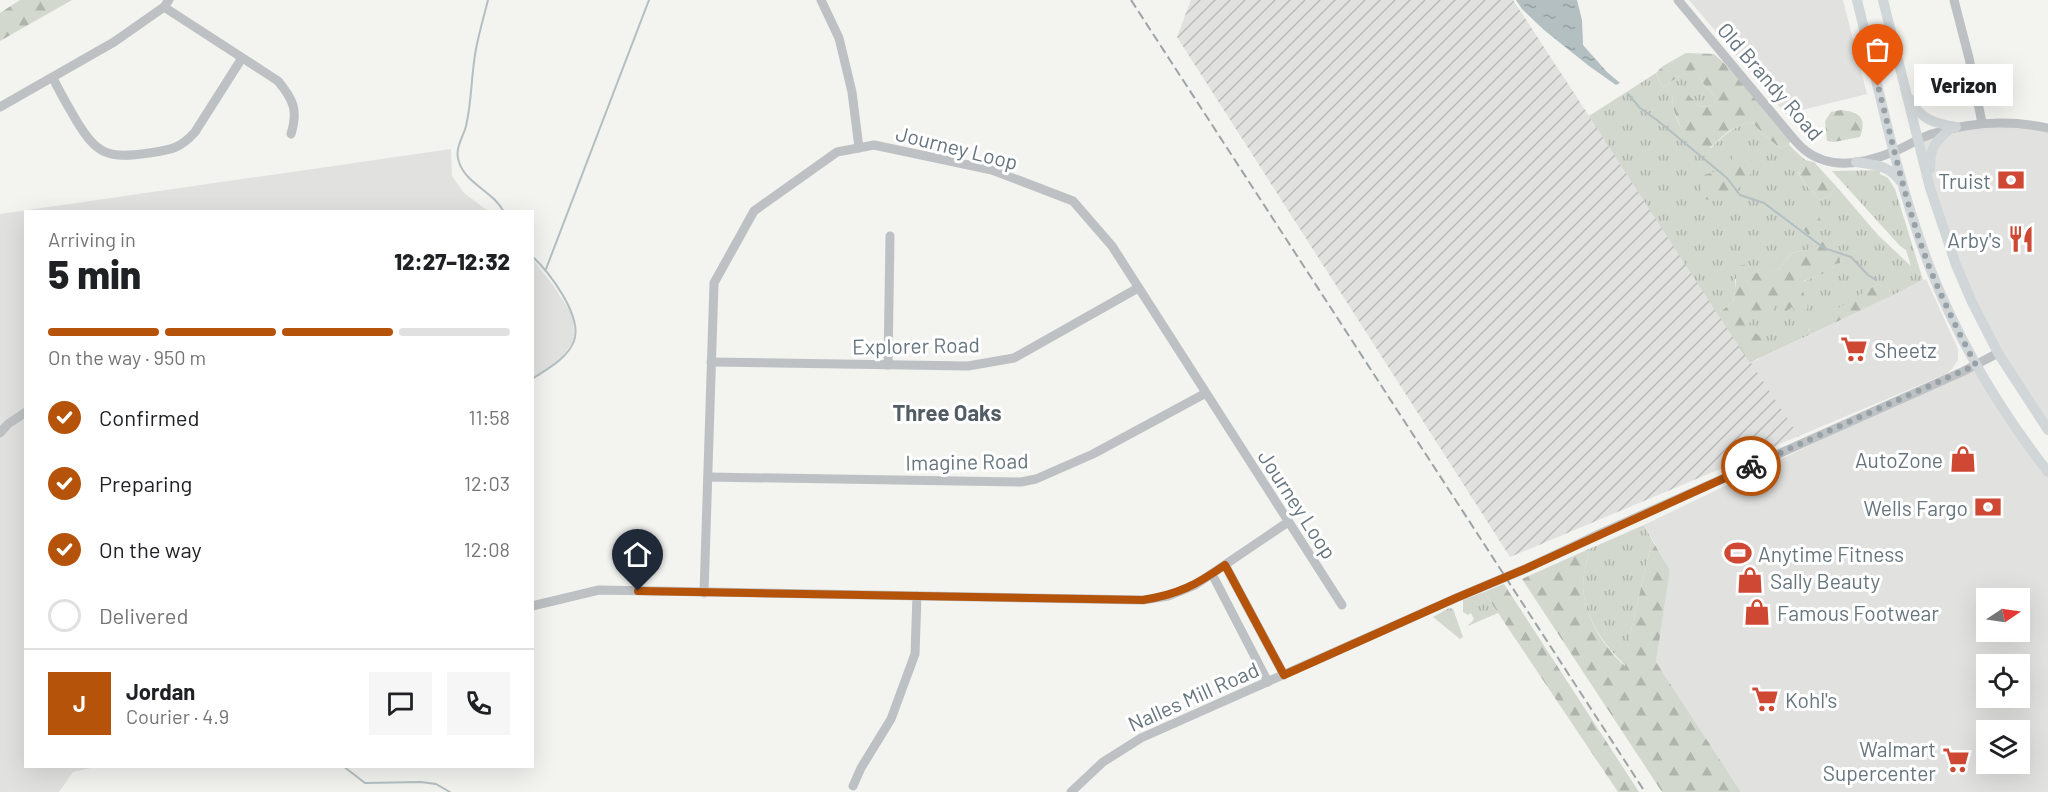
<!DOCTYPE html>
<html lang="en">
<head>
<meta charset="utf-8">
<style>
  body { margin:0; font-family:Barlow,sans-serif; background:#f6f6f6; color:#202124; height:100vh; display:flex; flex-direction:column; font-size:22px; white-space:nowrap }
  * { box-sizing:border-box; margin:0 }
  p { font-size:20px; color:#757577 }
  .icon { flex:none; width:33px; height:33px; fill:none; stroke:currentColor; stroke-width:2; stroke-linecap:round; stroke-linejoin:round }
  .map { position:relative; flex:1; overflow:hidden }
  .panel { position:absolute; left:24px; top:210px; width:510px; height:558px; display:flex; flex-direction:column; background:#fff; border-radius:0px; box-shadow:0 6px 24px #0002 }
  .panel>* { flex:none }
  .needle { width:39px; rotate:77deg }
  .controls { position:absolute; left:1976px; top:588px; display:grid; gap:12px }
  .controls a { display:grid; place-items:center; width:54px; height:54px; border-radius:0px; background:#fff; box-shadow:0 6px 24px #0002; font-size:30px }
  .pin { position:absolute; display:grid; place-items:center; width:51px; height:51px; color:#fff; margin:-62px -26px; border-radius:50% 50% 50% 0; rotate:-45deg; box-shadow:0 0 6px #0007 }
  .pin .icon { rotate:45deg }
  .courier { position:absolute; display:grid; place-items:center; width:60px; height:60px; margin:-30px; border:4px solid #b45309; border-radius:50%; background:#fff; color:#222; box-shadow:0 2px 8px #0007 }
  .bubble { position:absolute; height:42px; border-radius:0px; background:#fff; box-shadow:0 6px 24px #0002; font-size:20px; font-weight:800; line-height:42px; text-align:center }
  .overview em { font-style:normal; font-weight:800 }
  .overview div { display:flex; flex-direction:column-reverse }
  .overview { display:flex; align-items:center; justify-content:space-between; height:102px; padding:0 24px }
  h1 { font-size:39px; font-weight:800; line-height:45px }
  .bar { display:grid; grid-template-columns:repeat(4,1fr); gap:9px 6px; align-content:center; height:72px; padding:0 24px }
  .bar i { height:8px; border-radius:4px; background:#e0e0e0 }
  .bar .current { background:#b45309 }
  .bar p { grid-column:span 4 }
  .line { display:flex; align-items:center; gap:15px; padding:0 24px; border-top:2px solid #e0e0e0 }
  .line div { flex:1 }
  .round { display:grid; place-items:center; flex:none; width:63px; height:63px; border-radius:0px; background:#f6f6f6 }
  ol { padding:0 24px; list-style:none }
  li { display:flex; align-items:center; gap:18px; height:66px }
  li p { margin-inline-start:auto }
  li .icon { padding:6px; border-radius:50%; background:#b45309; color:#fff; stroke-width:4 }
  li:last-child { color:#757577 }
  li i { width:33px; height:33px; border:3px solid #e0e0e0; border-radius:50% }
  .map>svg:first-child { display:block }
  .built { fill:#e1e2e0; fill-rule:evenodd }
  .industrial { fill:url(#industrial-furrows) }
  .grass { fill:url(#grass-tufts) }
  .forest { fill:url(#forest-firs) }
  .water { fill:url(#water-ripples) }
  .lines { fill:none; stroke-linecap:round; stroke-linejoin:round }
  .stream { stroke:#b3bfc1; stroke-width:2 }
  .minor { stroke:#bdc1c4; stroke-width:9 }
  .major { stroke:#d1d6d9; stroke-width:10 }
  .rail { stroke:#9da3a7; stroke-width:2; stroke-dasharray:9 4.5; stroke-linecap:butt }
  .done { stroke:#97a1a6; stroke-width:6; stroke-dasharray:0 10.8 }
  .route { stroke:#b45309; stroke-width:8 }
  .labels { text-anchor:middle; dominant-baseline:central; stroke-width:6; stroke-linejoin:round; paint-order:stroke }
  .street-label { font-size:21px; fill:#66757e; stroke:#fff }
  .poi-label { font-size:21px; fill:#66757e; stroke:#fff; text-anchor:end }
  .neighbourhood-label { font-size:22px; font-weight:bold; fill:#535e64; stroke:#fff }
</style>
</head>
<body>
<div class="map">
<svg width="2048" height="792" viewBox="0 0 2048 792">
  <defs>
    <pattern id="industrial-furrows" width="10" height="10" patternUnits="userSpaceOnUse" patternTransform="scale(1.5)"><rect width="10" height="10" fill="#e1e2e0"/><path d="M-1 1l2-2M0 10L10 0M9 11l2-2" fill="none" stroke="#babcbb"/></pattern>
    <pattern id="grass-tufts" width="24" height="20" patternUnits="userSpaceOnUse" patternTransform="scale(1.5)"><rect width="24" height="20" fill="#d3d8cf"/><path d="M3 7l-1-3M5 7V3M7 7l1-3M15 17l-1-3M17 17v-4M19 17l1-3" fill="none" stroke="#afb4ad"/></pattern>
    <pattern id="forest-firs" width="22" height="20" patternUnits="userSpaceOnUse" patternTransform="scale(1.5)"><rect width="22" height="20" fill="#d3d8cf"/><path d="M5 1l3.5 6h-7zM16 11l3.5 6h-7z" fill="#afb4ad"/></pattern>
    <pattern id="water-ripples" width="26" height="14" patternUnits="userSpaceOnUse" patternTransform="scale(1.5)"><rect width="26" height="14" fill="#b3bfc1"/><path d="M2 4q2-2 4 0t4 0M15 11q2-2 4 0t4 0" fill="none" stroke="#95a0a2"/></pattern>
  </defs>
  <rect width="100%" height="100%" fill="#f3f3f0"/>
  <g class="built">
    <path d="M1689,0h154l24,94 -81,20z"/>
    <path d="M1982,123l66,5v301l-76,-127 -55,-163z"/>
    <path d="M451,149l1,27 12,17 24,18 -462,1v554l69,1 -22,5 -14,20h-59v-578z"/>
    <path d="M533,260l20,25 20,31 1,24 -14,20 -27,19z"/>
    <path d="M1926,279l32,70v11l-6,9 -6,5 -147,62 -49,-73z"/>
    <path d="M1976,365l72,107v320h-307l-85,-130 14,-92 -26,-45zM1986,598h33v34h-33zM1986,664h33v34h-33zM1986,730h33v34h-33z"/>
  </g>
  <path class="industrial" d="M1191,0h322l286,436 -289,121 -333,-520z"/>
  <g class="grass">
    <path d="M1695,69l7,13 15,17 -4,6 -12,2 -17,-15 -12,5c2,31 15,38 39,51 13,-13 23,-22 41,-26l11,12 17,14 9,-3 16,15 -7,12c4,11 14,18 22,28l10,-4 6,-10 42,49 33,31 -5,-16 -6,-4 -68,-75 48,-1v4l8,4 7,11 28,91 -32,16 -3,-8 -11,-4 -69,46 3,4 -53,25 9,-9 -17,-17 -3,-13 24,-23 62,-29 3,-6 -17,-22 -11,10 -17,3 -12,16 -44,10v12l-2,11 -13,10h-4l-127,-196 67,-43 7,14 15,-10z"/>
    <path d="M1644,525l8,15 -22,95 -4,31c-22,-21 -42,-48 -43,-80 0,-12 4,-25 6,-37z"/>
    <path d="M1484,592l14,21 -30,13 6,-7 -3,-6 -3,2 -5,-3v-12z"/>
    <path d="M1449,608l4,1 10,28 -3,2 -27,-22z"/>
  </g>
  <g class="forest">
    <path d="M20,0h52l-72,41v-28z"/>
    <path d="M1686,53l28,1 9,8 68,76 -2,7 -9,3 -17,-14 -11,-12c-10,3 -20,6 -28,13 -9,8 -12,13 -25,17 -13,-18 -26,-32 -27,-55l12,-6 17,16 12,-2 4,-6 -15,-17 -7,-12 -17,7 -15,10 -7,-14 7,-7z"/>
    <path d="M1841,110c19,2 26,8 19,27l-26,5 -7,-1 -2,-20 6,-9z"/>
    <path d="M1745,148l9,16 -1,7 -14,17 -22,13 -13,-2 -4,-14 4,-10c18,-5 27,-7 32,-26z"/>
    <path d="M1805,160l9,2 22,24 -6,10 -10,4c-8,-10 -18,-17 -22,-29z"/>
    <path d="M1807,206l9,2 5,14 -3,6 -10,7 -10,-13 -1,-11z"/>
    <path d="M1819,240l15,4 5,4 1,15 -5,1 -3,6 -28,11 -3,4 7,22 -8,14 -8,-14 -9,7 -3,-4 -1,-9 -4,-3 -1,12 -9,5 -13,2 -3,7 5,8 16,12 1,7 -21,12 -34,-51h4l13,-10c3,-12 2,-24 5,-36l9,-2 6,10 26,-5 12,-16 17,-3z"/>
    <path d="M1877,284l11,4 3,8 -80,38 -3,-3 8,-9z"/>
    <path d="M1652,540l18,30 -14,92 85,130h-79l-140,-213 67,-30c-2,12 -6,26 -6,38 2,31 20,59 42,79l5,-31z"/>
    <path d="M1504,584l135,208h-21l-134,-200z"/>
  </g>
  <path class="water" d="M1516,0h61l5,20 1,25 24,27 13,11 -4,2 -27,-19 -45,-36 -22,-21z"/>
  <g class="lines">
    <g class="stream">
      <path d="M488,0c-4,16 -9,33 -12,49 -5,26 -4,52 -10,77 -3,12 -12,23 -7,36 7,22 34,29 45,50"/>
      <path d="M1628,94l12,14 17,12 70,58 13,17 24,8 60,45 27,9 17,18 8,5"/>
      <path d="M532,256c17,16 51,60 42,85 -7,18 -27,28 -42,38"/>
      <path d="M546,269l103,-269"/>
      <path d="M343,766l22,17 56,-1 15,2 14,8"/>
    </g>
    <g class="minor">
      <path d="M821,0l18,38 13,54 7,56"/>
      <path d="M1678,0l109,131c6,7 12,15 19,20 26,20 60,12 87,1 15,-6 27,-15 42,-19 37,-11 75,-13 113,-5"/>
      <path d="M1954,0l15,58 13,65"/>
      <path d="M164,7l114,74c16,19 20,30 13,53"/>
      <path d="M53,78c7,15 15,28 23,42 21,35 32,39 73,33 21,-3 31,-4 46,-21l47,-74"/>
      <path d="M0,107l114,-65 50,-35 5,-7"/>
      <path d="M711,362l257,4 46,-8 124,-70"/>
      <path d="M888,365l2,-129"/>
      <path d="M0,433l8,-9 18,-12"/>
      <path d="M708,477l313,5 15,-3 57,-25 113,-61"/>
      <path d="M1225,565l59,110"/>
      <path d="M1212,574l56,108"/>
      <path d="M704,593l10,-310 40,-72 83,-59 37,-7 118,25 81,31 39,45 230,359"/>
      <path d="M532,606l67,-16 544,10 25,-4 27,-11 93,-63"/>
      <path d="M853,786l8,-18 30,-49 24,-65 2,-58"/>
      <path d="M1071,792l32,-30 38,-24 315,-140 69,-29 74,-35 365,-163 34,-18"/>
    </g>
    <g class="major">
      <path d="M1857,0c22,89 40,182 73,268 29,74 69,141 118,204"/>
      <path d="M1883,0l47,188 26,77 16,37 26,51 50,77"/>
      <path d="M1910,99c11,21 24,24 46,28"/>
      <path d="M1856,162c19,3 33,3 44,19"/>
      <path d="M1930,169c0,-22 4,-26 21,-41"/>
    </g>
    <path class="rail" d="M1131,0l514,792"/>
  </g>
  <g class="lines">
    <path class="done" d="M1751,466l225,-101c-17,-31 -32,-63 -46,-96 -23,-59 -36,-121 -52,-183"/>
    <path class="route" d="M638,591l505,9c36,-6 53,-15 82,-35l59,110 172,-77 69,-29 226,-103"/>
  </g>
  <defs>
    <symbol id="bank-bare" viewBox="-9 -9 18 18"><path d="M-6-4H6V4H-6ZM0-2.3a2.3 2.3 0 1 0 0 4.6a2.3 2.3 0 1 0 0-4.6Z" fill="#cf4834" stroke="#fff" stroke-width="2.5" paint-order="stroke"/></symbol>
    <symbol id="restaurant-bare" viewBox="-9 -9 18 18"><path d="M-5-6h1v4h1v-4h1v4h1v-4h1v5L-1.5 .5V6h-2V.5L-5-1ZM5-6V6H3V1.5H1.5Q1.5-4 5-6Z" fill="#cf4834" stroke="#fff" stroke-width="2.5" paint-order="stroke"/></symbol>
    <symbol id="supermarket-bare" viewBox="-9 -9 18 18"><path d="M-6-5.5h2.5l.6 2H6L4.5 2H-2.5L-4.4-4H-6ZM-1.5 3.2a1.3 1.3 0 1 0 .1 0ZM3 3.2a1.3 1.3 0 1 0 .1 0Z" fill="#cf4834" stroke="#fff" stroke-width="2.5" paint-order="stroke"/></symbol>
    <symbol id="shop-bare" viewBox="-9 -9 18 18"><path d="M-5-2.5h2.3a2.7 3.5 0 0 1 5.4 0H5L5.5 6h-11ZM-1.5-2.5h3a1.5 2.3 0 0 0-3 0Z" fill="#cf4834" stroke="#fff" stroke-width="2.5" paint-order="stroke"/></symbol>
    <symbol id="stadium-bare" viewBox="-9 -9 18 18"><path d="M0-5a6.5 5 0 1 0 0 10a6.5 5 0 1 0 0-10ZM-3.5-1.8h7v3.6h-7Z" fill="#cf4834" stroke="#fff" stroke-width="2.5" paint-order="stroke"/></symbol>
  </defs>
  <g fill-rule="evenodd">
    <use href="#bank-bare" x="1992" y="161" width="38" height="38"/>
    <use href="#restaurant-bare" x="2002" y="220" width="38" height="38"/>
    <use href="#supermarket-bare" x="1835" y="330" width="38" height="38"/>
    <use href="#shop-bare" x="1944" y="440" width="38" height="38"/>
    <use href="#bank-bare" x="1969" y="488" width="38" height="38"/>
    <use href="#stadium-bare" x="1719" y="534" width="38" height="38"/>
    <use href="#shop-bare" x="1731" y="561" width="38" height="38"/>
    <use href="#shop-bare" x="1738" y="593" width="38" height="38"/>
    <use href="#supermarket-bare" x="1746" y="680" width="38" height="38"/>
    <use href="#supermarket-bare" x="1937" y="741" width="38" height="38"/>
  </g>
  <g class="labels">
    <g class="street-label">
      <text transform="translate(1771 81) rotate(49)">Old Brandy Road</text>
      <text transform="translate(957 147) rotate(14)">Journey Loop</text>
      <text transform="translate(916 345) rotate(-1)">Explorer Road</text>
      <text transform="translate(967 461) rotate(-1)">Imagine Road</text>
      <text transform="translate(1298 504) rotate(57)">Journey Loop</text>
      <text transform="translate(1193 696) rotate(-24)">Nalles Mill Road</text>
    </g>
    <g class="poi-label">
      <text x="1991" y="180">Truist</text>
      <text x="2001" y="239">Arby's</text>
      <text x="1874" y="349" text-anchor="start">Sheetz</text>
      <text x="1943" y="459">AutoZone</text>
      <text x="1968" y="507">Wells Fargo</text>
      <text x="1758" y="553" text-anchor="start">Anytime Fitness</text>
      <text x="1770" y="580" text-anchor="start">Sally Beauty</text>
      <text x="1777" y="612" text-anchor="start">Famous Footwear</text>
      <text x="1785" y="699" text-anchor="start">Kohl's</text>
      <text x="1936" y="748">Walmart<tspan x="1936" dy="24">Supercenter</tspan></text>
    </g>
    <g class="neighbourhood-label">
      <text x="947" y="412">Three Oaks</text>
    </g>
  </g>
</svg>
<div class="controls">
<a><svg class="needle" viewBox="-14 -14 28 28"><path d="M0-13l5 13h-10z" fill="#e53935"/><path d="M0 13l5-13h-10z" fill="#757577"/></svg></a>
<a><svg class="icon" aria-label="locate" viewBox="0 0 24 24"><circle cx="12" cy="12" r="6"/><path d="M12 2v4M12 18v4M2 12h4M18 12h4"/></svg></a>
<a><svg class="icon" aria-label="layers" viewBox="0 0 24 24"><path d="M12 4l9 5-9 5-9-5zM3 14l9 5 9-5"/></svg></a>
</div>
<div class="pin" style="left:1878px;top:86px;background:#ea580c"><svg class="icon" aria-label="bag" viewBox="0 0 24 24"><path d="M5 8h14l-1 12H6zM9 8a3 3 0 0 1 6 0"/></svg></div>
<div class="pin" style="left:638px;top:591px;background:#1f2937"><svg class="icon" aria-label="home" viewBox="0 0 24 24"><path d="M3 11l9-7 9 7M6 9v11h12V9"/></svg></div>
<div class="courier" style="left:1751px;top:466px"><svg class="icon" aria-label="bike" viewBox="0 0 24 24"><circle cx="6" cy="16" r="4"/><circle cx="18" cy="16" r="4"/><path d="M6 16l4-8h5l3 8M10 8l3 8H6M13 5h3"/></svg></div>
<div class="bubble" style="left:1914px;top:64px;width:99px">Verizon</div>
<section class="panel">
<div class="overview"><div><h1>5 min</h1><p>Arriving in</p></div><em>12:27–12:32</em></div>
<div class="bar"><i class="current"></i><i class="current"></i><i class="current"></i><i></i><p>On the way · 950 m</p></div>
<ol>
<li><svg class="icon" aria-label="check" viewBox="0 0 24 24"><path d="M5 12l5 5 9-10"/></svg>Confirmed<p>11:58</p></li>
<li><svg class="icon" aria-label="check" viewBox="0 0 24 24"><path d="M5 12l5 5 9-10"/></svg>Preparing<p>12:03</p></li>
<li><svg class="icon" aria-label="check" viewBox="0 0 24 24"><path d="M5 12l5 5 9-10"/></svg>On the way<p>12:08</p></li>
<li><i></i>Delivered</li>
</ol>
<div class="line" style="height:108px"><b class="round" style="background:#b45309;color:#fff">J</b><div><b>Jordan</b><p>Courier · 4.9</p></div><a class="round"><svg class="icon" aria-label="chat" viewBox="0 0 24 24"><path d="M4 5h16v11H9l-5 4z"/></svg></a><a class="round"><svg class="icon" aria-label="phone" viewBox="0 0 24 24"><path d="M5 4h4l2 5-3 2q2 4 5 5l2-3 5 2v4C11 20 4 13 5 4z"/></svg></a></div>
</section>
</div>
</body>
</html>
